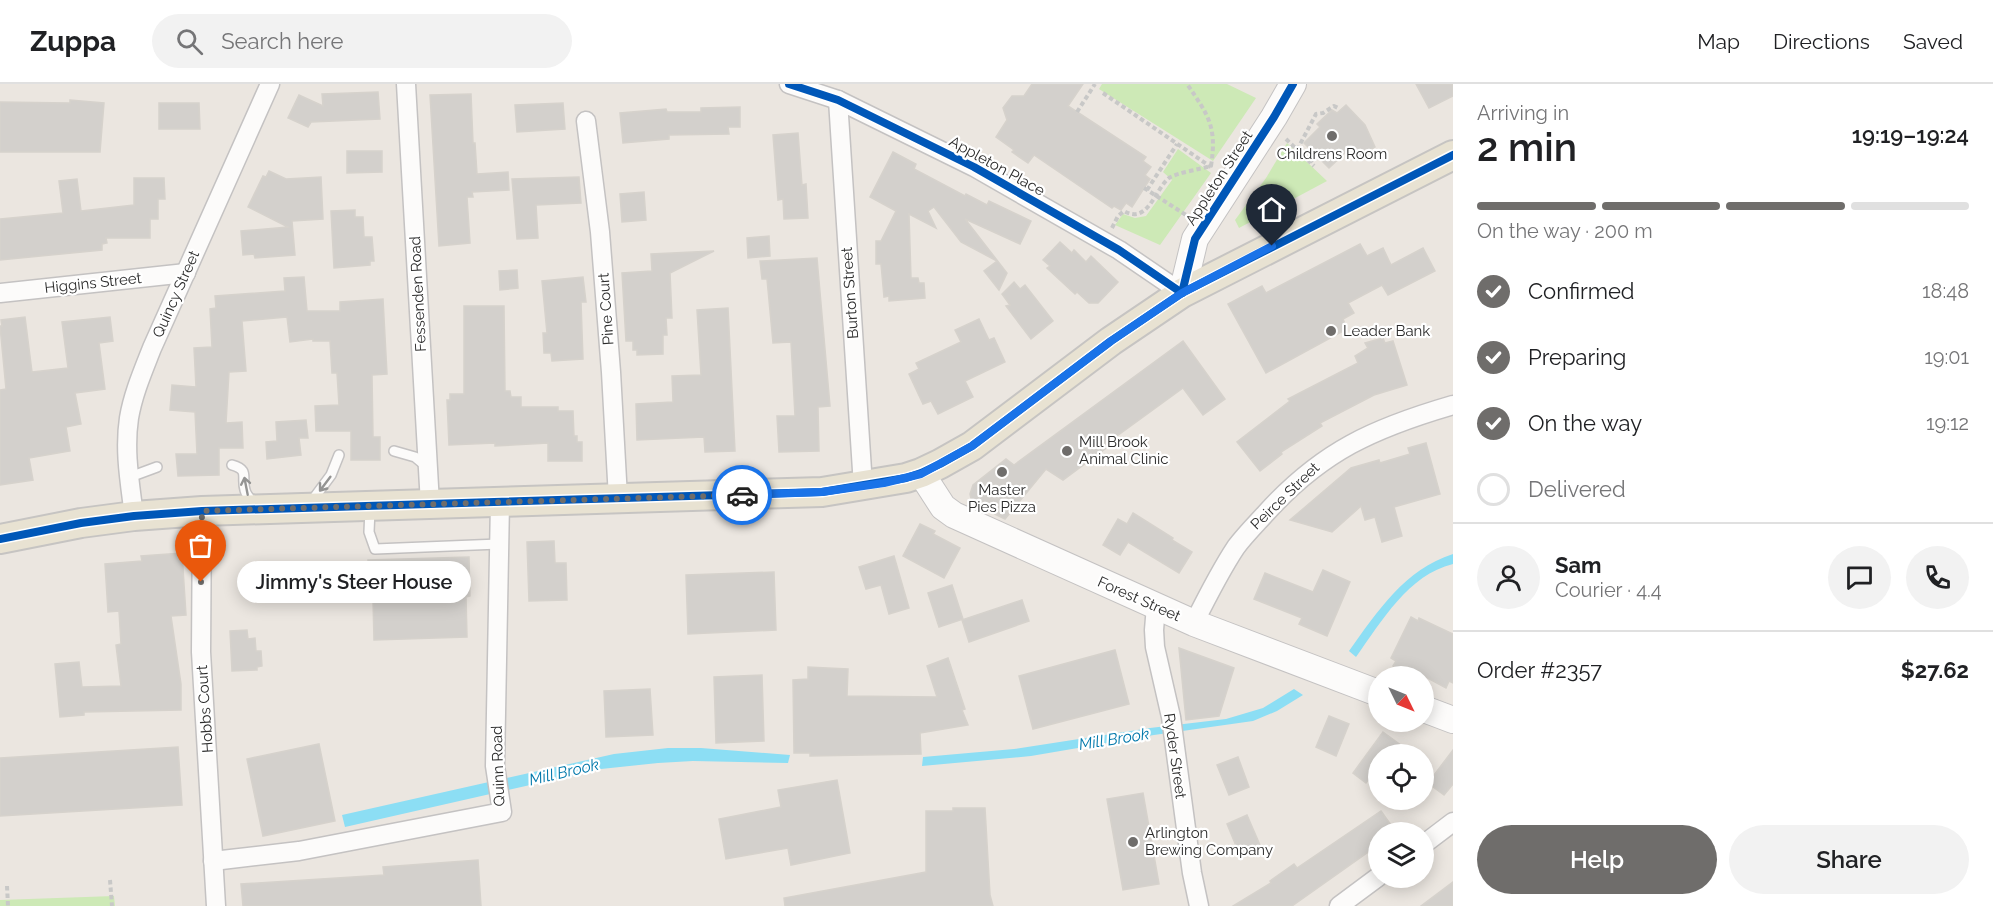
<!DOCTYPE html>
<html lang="en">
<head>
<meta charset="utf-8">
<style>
  body { margin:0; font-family:Raleway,sans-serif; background:#f2f2f2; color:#202124; height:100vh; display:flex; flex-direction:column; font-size:22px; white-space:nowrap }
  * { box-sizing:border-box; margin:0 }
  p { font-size:20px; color:#757577 }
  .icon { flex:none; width:33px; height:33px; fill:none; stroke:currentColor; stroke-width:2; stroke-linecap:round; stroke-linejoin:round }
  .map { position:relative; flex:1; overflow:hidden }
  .details { display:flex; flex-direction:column; background:#fff; width:540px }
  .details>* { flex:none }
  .needle { width:39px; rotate:133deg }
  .buttons { position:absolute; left:1368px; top:582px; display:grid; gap:12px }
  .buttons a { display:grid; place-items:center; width:66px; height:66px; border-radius:50%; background:#fff; box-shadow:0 3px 15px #0003; font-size:30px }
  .pin { position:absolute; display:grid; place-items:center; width:51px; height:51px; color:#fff; margin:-62px -26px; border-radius:50% 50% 50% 0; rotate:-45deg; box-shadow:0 0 6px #0007 }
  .pin .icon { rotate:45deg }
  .courier { position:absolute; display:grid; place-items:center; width:60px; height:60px; margin:-30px; border:4px solid #1a73e8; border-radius:50%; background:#fff; color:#222; box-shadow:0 2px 8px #0007 }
  .bubble { position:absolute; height:42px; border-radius:21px; background:#fff; box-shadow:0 3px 15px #0003; font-size:20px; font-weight:600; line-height:42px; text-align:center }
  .overview em { font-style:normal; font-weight:600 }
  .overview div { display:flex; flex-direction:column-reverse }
  .overview { display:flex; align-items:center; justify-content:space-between; height:102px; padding:0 24px }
  h1 { font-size:39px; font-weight:600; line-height:45px }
  .bar { display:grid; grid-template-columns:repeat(4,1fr); gap:9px 6px; align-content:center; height:72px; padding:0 24px }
  .bar i { height:8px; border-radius:4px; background:#e0e0e0 }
  .bar .current { background:#6f6d6b }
  .bar p { grid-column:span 4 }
  .line { display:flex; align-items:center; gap:15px; padding:0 24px; border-top:2px solid #e0e0e0 }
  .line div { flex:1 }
  .round { display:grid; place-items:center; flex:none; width:63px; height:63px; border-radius:32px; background:#f2f2f2 }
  ol { padding:0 24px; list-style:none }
  li { display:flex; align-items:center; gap:18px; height:66px }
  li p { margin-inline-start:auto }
  li .icon { padding:6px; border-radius:50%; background:#6f6d6b; color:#fff; stroke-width:4 }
  li:last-child { color:#757577 }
  li i { width:33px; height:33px; border:3px solid #e0e0e0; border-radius:50% }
  .button { display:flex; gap:12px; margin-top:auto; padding:12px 24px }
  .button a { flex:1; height:69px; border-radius:36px; background:#6f6d6b; color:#fff; font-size:24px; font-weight:600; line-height:69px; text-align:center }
  .button a+a { background:#f2f2f2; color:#202124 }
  header { display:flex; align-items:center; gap:36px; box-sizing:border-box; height:84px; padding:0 30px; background:#fff; border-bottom:2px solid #e0e0e0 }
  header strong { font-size:28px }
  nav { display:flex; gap:33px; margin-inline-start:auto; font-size:21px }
  .search { width:420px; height:54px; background:#f2f2f2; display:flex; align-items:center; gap:15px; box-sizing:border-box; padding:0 21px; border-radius:33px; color:#757577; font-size:22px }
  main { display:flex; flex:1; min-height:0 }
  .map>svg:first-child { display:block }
  .green { fill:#cde9b6 }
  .water { fill:#8cdef4 }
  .building { fill:#d3d0cc; stroke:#d6d2cc; stroke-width:1.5 }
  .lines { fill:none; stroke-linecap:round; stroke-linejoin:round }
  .lane-casing { stroke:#c4c2c2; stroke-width:12 }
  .street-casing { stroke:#c4c2c2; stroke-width:21 }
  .secondary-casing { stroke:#c4c2c2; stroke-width:28 }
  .primary-casing { stroke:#c6c4c2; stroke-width:32 }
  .path { stroke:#c8c8c7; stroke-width:4; stroke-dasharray:4.5 3; stroke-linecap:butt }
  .lane { stroke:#fcfbfa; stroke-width:9 }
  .street { stroke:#fcfbfa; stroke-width:18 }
  .secondary { stroke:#fcfbfa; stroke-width:26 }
  .primary { stroke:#e8e2d2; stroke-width:28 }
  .cycleway-casing { stroke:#fff; stroke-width:11 }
  .cycleway { stroke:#0057b8; stroke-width:8 }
  .oneway { stroke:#949493 }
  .done { stroke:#6f6d6b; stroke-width:6; stroke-dasharray:0 10.8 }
  .route { stroke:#1a73e8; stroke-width:8 }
  .poi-dot { fill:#6f6d6b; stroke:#fff; stroke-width:2 }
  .labels { text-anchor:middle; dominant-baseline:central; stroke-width:4.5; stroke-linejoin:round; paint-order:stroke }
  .poi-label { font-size:15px; fill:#2c2c2c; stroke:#fff; text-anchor:start }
  .street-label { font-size:15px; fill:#2c2c2c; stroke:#fff }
  .water-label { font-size:16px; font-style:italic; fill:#0078ab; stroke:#fff }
</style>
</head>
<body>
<header>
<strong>Zuppa</strong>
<div class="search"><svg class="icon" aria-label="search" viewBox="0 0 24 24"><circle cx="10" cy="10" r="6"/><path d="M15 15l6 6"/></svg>Search here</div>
<nav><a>Map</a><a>Directions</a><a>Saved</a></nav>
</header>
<main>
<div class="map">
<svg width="1453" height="822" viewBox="0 0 1453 822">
  <rect width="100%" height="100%" fill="#ebe6e0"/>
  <g class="green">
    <path d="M1102,0h125l29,14 -43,63 -114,-72z"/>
    <path d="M1287,59l40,38 -88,47 -4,-8 31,-42z"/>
    <path d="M1178,65l33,24 -51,72 -45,-20 8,-11 12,4 11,-2 26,-36 -9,-8z"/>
    <path d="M114,812l1,10h-115v-6z"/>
  </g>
  <g class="water">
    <path d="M1453,470v10c-45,11 -71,57 -97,93l-7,-6c28,-39 56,-82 104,-97z"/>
    <path d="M1294,605l9,6 -26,16 -24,10 -99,14 -123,21 -109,10 1,-9 91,-8 136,-21 76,-9 37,-11z"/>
    <path d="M668,664h33l89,7 -2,8 -95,-2 -35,2 -57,6 -256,58 -3,-12 272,-61z"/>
  </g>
  <g class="building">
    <path d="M1032,0h51l-15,22 78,51 -3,4 8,6 -6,8 5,4 -18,28 -6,-4 -5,7 -7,-4 -2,2 -78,-53 -6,8 -16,-11 2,-2 -18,-13 11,-17 -4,-12 9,-12h12z"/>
    <path d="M1416,0h37v12l-24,12z"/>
    <path d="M378,8l2,27 -69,3 -3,5 -20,-9 11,-23 24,11 -1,-12z"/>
    <path d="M471,10l2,49h2l2,31 31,-2 1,18 -37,2 1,5h-6l3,46 -31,3 -9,-151z"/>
    <path d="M70,16l34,3 -4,49h-100v-50l70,1z"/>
    <path d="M159,19h40l1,26h-41z"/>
    <path d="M563,19l2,26 -48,3 -2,-27z"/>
    <path d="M1346,21l19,20 10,22 -18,11 -6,-11 -22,21 -25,-25 16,-16 -3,-3 15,-14 5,3z"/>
    <path d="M740,23v20h-12l1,7 -60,1v4l-46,4 -3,-30 46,-4 1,3h34v-4z"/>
    <path d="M798,49l4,52 4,-1 2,34 -24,1 -1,-20 -5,1 -5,-65z"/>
    <path d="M347,67h35v21l-35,1z"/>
    <path d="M893,68l23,12 -2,5 51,27 1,-2 21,11 2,-4 42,20 -11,23 -55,-25 42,54 -8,17 -15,-19 13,-10 -36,-19 -27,-35 -6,4 8,17 -27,-14 2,64h7l1,5h5l1,15 -36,3v-5l-5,1 -3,-33h-5v-23h5l15,-30 -26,-14z"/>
    <path d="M269,87l17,8 35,-2 2,42 -31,2 3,34 -40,3 -1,-4 -11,1 -2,-24 47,-4 -40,-20 15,-31 3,1z"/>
    <path d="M579,93l2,26 -45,2 2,33 -21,1 -5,-60z"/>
    <path d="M134,94h30l1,21h-7v20h-8v19h-44l1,5 -5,1v6l-102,10v-41l63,-6 -4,-32 18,-2 4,32 53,-6z"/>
    <path d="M644,108l2,28 -24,2 -2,-28z"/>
    <path d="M355,126v7h8l1,20h8l2,24h-4v4l-36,3 -3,-57z"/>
    <path d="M769,152l1,20 -22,2 -1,-20z"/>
    <path d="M1060,158l12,11 2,-3 12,12 5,-6 27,26 -20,21h-9l-12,-11 -2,2 -28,-26 3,-2 -7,-6z"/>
    <path d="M1360,160l7,12 16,-8 8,17 32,-17 12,23 -47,24 -6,-10 -34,18 6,10 -11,6 4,10 -81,44 -38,-69 34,-18 4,7z"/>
    <path d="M714,167l-44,22 2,45h-6l1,17h-4v19l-26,1v-5h-4v-9h-7l-4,-68 30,-2 -1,-17z"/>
    <path d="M817,174l13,148 -12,1 1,44 -40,1 -2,-36h18l-4,-74 -18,1 -6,-64h-5l-2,-18z"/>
    <path d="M517,186l1,18 -18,2 -1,-19z"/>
    <path d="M304,193l3,34h33v-9l43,-3 4,75 -15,1 1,62h7v23h-29v-29h-35l-1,-25 24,-1 -2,-32h-5l-2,-32h-17v-2l-23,3 -3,-25 -45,4 4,50 -17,1 -3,51 16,-1 1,26h-24v27l-41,1 -2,-22h21l-2,-42 -25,-2 2,-25 24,2 -2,-39 18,-1 -2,-38 6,-1 -1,-12 70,-5 -1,-13z"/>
    <path d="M583,193l3,25h-5l2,57 -31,2 -1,-8h-7l-1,-20h4l-5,-52z"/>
    <path d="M1014,198l6,7 5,-4 28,36 -22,18 -25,-33 4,-1 -8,-11z"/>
    <path d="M464,222h40l1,85h5l1,6h10v10h37v4h15l1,25h3v6h5v19h-34v-18l-53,3v-3l-46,2 -2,-45h3v-6h14z"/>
    <path d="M728,224l7,143 -30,1 -1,-15 -67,3 -1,-36 37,-2 -1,-26 29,-1 -4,-65z"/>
    <path d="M25,233l7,55 36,-4 -6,-46 48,-5 3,24 -14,2 6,46 -30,4 6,31 -15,3 4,24 -41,7 4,22 -33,5v-95l6,-1 -6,-63h2l-1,-6z"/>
    <path d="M979,235l10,21 5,-2 11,24 -40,19 8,16 -35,17 -7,-13 -8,3 -14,-30 10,-5 -3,-6 45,-21 -6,-12z"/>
    <path d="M1383,254l2,5 8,-2 14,44 -33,10 -54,28 2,3 -41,26 1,2 -22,17 -23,-29 53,-41 -2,-2 70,-36 -3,-7 13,-8 -3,-5z"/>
    <path d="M1183,257l42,58 -22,16 -20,-27 -77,56 3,2 -46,34 -17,-11 -41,50 -33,-16 -2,-9 3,-9 33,-26 8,6z"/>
    <path d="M306,336l2,18h-9l2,17 -34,4 -1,-17 11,-1 -1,-19z"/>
    <path d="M1426,359l14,51 -46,13 8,29 -20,6 -7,-25 -10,3 -4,-14 -29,26 -42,-12 61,-52 28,-8 1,3 30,-9 -2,-6z"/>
    <path d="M1133,429l40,25 -1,2 20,12 -13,21 -51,-31 -8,13 -17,-10 15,-26 9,5z"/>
    <path d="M920,440l15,7 -2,3 27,14 -16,30 -41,-22z"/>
    <path d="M554,457l1,22h11l1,37 -38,1 -2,-59z"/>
    <path d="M182,469l4,62 -15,1 10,68v26l-97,2v3l-24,2 -5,-53 24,-2 3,25 39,-1 -5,-41 5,-1 -2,-33 -11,1 -3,-48 37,-3 -1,-5z"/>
    <path d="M894,472l15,52 -20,6 -8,-29 -15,4 -7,-22z"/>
    <path d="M469,473l1,39 -4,1 1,40 -93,3 -1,-40h-4l-1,-40z"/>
    <path d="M1323,486l27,12 -23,54 -28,-12 3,-6 -48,-19 11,-26 48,19z"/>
    <path d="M774,488l2,58 -88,4 -2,-59z"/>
    <path d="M952,501l11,34 -24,8 -11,-34z"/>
    <path d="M1022,516l7,21 -60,21 -7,-22z"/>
    <path d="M1411,533l7,4 1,-3 34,16v49l-4,-2 -3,7 -22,-12 -13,-4 -2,2 -16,-8 3,-5 -5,-3z"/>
    <path d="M247,546l1,9 7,-1 1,13h5l1,15 -5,1v3l-25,1 -2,-40z"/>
    <path d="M1179,564l55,20 -15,48 -33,4z"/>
    <path d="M1115,566l14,54 -96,25 -14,-53z"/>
    <path d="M948,574l17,51 -3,1 6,15 -48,8 1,21 -111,2v-3h-16l-1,-73 15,-1v-12l40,2 -1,27 90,1 -10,-31z"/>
    <path d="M762,591l2,66 -48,2 -2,-66z"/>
    <path d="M650,605l3,46 -47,2 -2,-46z"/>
    <path d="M1329,632l20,8 -13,32 -20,-9z"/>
    <path d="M1383,648l30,22h-35v13l-12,16 -13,-10z"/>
    <path d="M319,660l16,77 -72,15 -16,-77z"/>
    <path d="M178,663l4,58 -182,11v-58z"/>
    <path d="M1453,666v34l-9,11 -16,-12z"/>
    <path d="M1238,673l11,30 -20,8 -12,-30z"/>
    <path d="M837,696l13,73 -59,12 -3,-17 -62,11 -7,-40 62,-12 -3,-17z"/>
    <path d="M1143,709l16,91 -36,6 -16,-91z"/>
    <path d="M953,724h32l5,87 3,11h-208l-1,-8 142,-26v-61h27z"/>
    <path d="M1381,727l15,21h-18v13l-86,61h-59l38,-23 -1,-2 24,-17 3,4z"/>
    <path d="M1247,731l13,30 -21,8 -12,-29z"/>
    <path d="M478,776l3,46h-238l-2,-22 143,-9 -1,-8z"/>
    <path d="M1453,798v24h-32z"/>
  </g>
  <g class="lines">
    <defs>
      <g id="lane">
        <path d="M394,367l21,6 12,10"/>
        <path d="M232,381c18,5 9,12 13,25 1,5 5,9 9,13"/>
        <path d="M130,393l27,-10"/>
        <path d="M311,418l20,-27 8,-20"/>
        <path d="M370,425l-1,23 6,17 124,-5"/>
      </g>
      <g id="street">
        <path d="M406,0l24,420"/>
        <path d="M789,0l49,16 136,67 145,83 63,43"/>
        <path d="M838,16l25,386"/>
        <path d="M586,37l14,111 11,140 7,126"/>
        <path d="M0,209l186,-20"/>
        <path d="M202,427l-1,141 15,254"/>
        <path d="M134,432c-4,-33 -10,-65 -5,-98 4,-24 14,-47 23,-70l118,-264"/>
        <path d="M1156,522l-2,24 1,17 16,70 21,156 7,33"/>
        <path d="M1194,539c13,-26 26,-52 42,-76 9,-12 20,-23 30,-34 56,-62 108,-85 187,-108"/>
        <path d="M1424,760l29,-22"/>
        <path d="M213,777l86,-10 203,-39 -7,-46 5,-264"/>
        <path d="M1339,822l39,-29"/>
      </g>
      <g id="secondary">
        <path d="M1182,209l13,-54 79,-122 19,-33"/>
        <path d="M921,389l22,34 11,8 240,108 184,70"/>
        <path d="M1424,625l29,11"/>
      </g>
      <path id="primary" d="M0,455l81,-16 53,-7 68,-5 620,-19 84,-14 15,-5 19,-9 32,-18 139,-105 71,-48 271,-138"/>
    </defs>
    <use href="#lane" class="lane-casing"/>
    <use href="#street" class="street-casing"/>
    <use href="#secondary" class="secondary-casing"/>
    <use href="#primary" class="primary-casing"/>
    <g class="path">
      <path d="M1103,9l108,74"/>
      <path d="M1077,28l18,-28"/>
      <path d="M1286,55l28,27"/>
      <path d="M1297,66l19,-36 7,-1 11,-7 4,2"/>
      <path d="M1310,78l7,-6"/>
      <path d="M1144,104l42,27"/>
      <path d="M1147,106l30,-46"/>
      <path d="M1112,144l6,-12 6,-5c24,14 31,-22 45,-33 7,-5 32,-9 42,-12 6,-39 -2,-50 -24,-82"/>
      <path d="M110,796l2,26"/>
      <path d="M7,802l1,20"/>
    </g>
    <use href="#lane" class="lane"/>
    <use href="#street" class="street"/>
    <use href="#secondary" class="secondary"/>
    <use href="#primary" class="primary"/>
    <defs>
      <g id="cycleway">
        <path d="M789,0l49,16 136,67 145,83 63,43"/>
        <path d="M1182,209l13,-54 79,-122 19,-33"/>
        <path d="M0,455l81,-16 53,-7 68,-5 620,-19 84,-14 15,-5 19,-9 32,-18 139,-105 71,-48 271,-138"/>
      </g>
    </defs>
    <use href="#cycleway" class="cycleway-casing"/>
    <use href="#cycleway" class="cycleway"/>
  </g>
  <defs><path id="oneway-shaft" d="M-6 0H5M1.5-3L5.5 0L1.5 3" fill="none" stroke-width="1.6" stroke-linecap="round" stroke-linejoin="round" transform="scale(1.5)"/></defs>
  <g class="oneway">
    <use href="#oneway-shaft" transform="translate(325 400) rotate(127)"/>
    <use href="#oneway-shaft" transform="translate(246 402) rotate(-101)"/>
  </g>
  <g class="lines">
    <path class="done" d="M201,498l1,-71 540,-16"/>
    <path class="route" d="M742,411l80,-3 62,-9 37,-9 51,-28 139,-105 71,-48 90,-47"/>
  </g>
  <g class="poi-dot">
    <circle cx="1332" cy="52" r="6"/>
    <circle cx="1331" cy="247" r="6"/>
    <circle cx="1067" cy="367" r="6"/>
    <circle cx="1002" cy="388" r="6"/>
    <circle cx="1133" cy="758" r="6"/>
  </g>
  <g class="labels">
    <g class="poi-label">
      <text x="1332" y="70" text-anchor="middle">Childrens Room</text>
      <text x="1343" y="247">Leader Bank</text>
      <text x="1079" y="358">Mill Brook<tspan x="1079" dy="17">Animal Clinic</tspan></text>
      <text x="1002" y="406" text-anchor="middle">Master<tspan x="1002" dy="17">Pies Pizza</tspan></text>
      <text x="1145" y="749">Arlington<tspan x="1145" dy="17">Brewing Company</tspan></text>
    </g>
    <g class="street-label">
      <text transform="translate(997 82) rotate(29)">Appleton Place</text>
      <text transform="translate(1219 94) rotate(-57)">Appleton Street</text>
      <text transform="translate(93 199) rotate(-6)">Higgins Street</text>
      <text transform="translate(850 209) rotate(-94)">Burton Street</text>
      <text transform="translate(176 210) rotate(-66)">Quincy Street</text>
      <text transform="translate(418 210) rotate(-93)">Fessenden Road</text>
      <text transform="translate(606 225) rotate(-94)">Pine Court</text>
      <text transform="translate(1285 412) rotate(-44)">Peirce Street</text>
      <text transform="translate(1139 515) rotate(24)">Forest Street</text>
      <text transform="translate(205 625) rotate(-94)">Hobbs Court</text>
      <text transform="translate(1175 672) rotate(82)">Ryder Street</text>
      <text transform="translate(498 682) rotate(-92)">Quinn Road</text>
    </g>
    <g class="water-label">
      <text transform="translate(1114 655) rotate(-9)">Mill Brook</text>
      <text transform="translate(564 688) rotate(-13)">Mill Brook</text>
    </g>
  </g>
</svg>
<div class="buttons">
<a><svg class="needle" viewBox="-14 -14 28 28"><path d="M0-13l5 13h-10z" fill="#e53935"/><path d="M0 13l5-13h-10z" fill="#757577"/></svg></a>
<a><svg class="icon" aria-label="locate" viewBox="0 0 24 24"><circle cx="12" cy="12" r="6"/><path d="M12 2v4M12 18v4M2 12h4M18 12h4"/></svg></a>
<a><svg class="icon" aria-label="layers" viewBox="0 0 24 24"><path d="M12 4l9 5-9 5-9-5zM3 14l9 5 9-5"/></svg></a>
</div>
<div class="pin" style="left:201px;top:498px;background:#ea580c"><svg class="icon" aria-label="bag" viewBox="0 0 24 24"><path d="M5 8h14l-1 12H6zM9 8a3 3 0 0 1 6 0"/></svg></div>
<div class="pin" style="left:1272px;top:162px;background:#1f2937"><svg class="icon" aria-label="home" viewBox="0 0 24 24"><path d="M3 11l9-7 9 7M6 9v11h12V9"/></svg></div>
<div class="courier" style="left:742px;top:411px"><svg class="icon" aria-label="car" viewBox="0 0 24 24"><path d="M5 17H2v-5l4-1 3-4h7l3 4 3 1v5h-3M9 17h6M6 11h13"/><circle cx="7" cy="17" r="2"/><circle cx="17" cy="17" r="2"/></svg></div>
<div class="bubble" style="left:237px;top:477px;width:234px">Jimmy's Steer House</div>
</div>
<section class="details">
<div class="overview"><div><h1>2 min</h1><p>Arriving in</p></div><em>19:19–19:24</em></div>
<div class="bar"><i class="current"></i><i class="current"></i><i class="current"></i><i></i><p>On the way · 200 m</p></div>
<ol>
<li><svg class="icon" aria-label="check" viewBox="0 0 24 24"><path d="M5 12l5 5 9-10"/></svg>Confirmed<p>18:48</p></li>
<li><svg class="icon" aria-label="check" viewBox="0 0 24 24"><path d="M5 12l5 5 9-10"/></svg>Preparing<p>19:01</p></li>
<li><svg class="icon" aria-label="check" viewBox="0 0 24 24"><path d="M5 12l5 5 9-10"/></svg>On the way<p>19:12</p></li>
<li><i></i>Delivered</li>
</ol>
<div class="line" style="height:108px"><a class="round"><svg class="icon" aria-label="person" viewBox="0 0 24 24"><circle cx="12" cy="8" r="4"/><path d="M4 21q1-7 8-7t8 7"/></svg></a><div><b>Sam</b><p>Courier · 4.4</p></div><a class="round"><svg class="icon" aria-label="chat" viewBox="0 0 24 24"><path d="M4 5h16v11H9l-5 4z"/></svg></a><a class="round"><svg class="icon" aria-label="phone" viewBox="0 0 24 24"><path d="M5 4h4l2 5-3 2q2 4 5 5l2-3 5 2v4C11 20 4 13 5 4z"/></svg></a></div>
<div class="line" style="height:78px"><div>Order #2357</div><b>$27.62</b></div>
<div class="button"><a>Help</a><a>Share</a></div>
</section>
</main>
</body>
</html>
